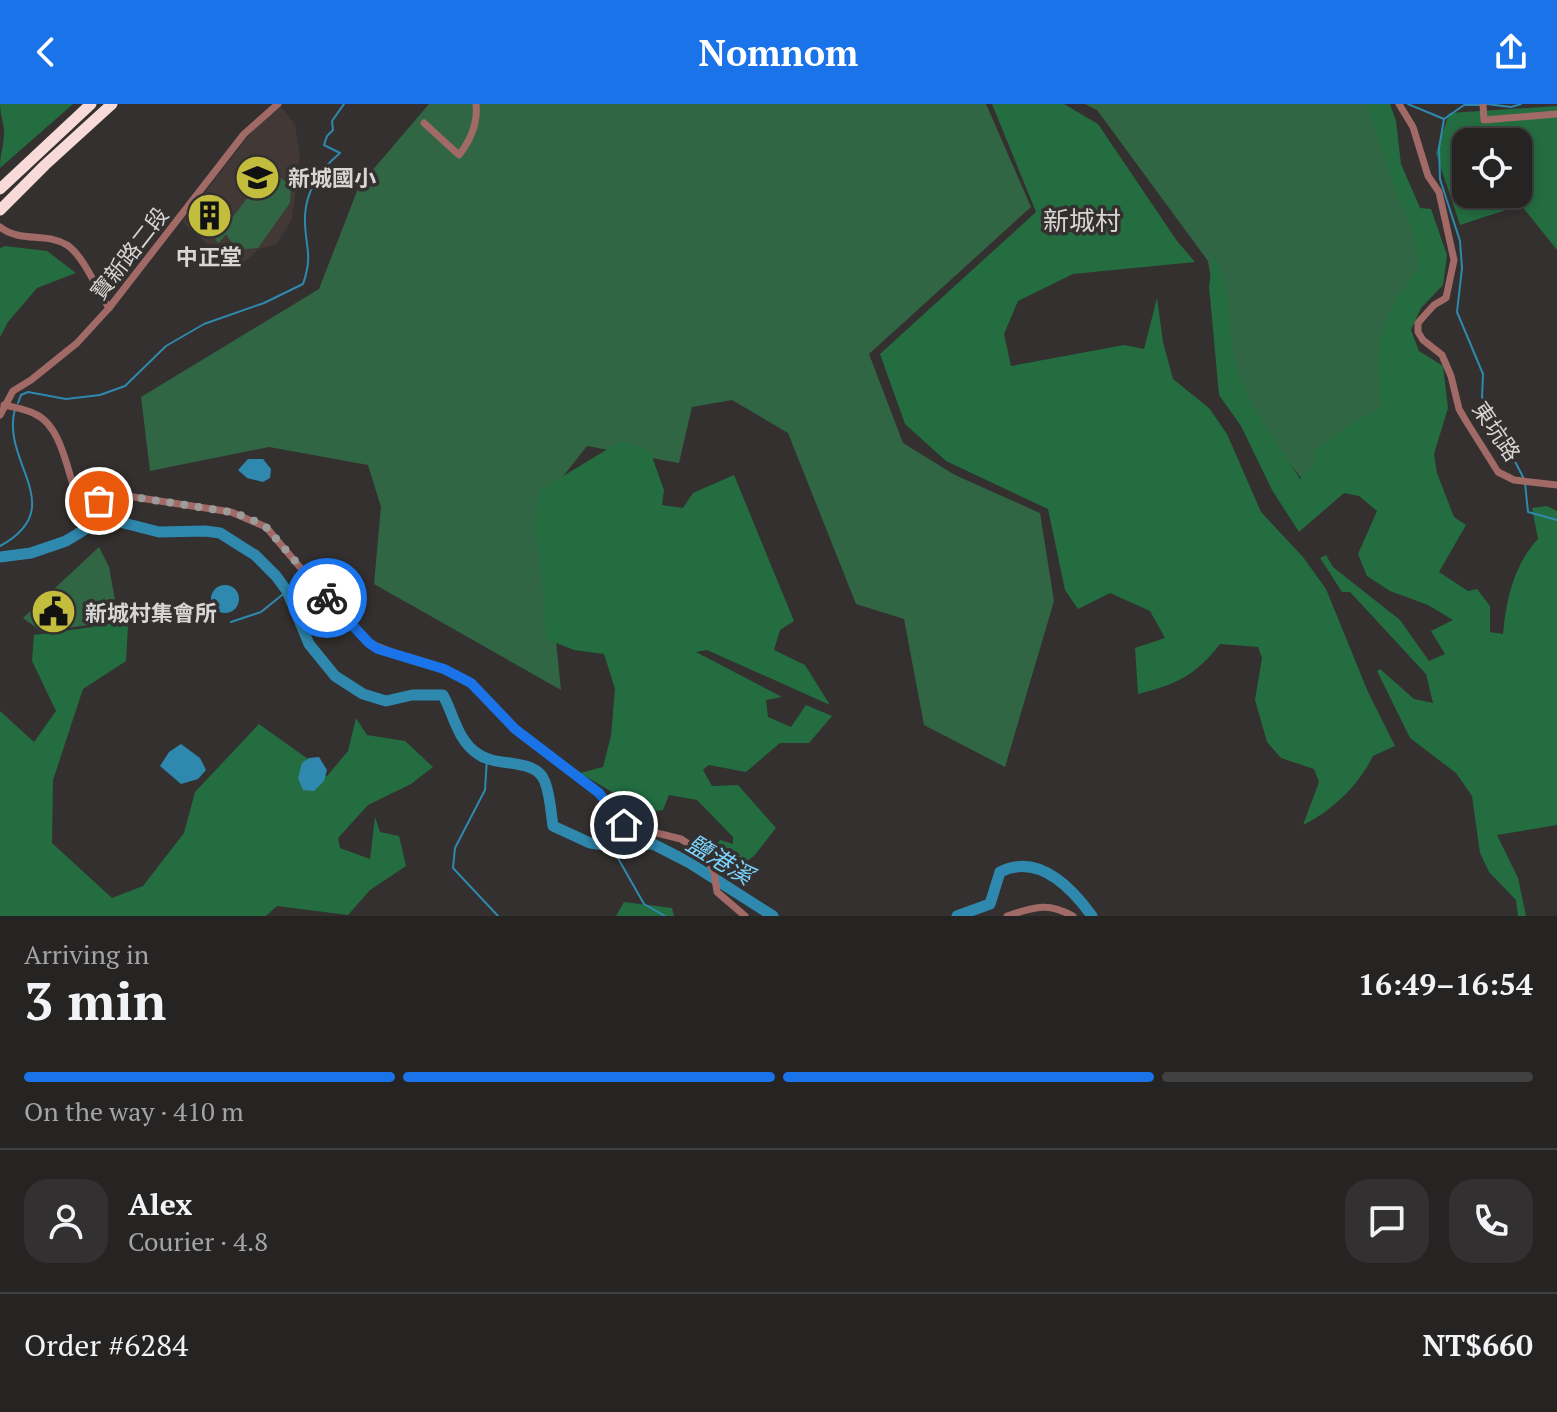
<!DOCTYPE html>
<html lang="en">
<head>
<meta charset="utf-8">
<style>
  body { margin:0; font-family:"PT Serif","Noto Sans TC",serif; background:#323030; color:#f1f3f6; height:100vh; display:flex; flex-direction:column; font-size:30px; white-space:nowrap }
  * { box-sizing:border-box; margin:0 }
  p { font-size:26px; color:#a4a4a6 }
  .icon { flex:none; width:44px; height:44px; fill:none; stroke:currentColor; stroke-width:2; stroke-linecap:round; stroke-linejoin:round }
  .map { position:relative; height:812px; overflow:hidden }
  .details { display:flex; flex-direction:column; background:#262423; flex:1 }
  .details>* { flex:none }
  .controls { position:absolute; left:1452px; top:24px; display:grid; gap:16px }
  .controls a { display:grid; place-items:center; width:80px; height:80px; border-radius:16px; background:#262423; box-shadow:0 4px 12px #0003,0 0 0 2px #424141; font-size:40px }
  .pin { position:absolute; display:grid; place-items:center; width:68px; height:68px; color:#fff; margin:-34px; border:4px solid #fff; border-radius:50%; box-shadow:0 2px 8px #0007 }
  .courier { position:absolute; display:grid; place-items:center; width:80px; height:80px; margin:-40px; border:6px solid #1a73e8; border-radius:50%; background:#fff; color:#222; box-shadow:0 2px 10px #0007 }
  .summary em { font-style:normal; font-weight:600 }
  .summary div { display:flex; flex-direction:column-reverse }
  .summary { display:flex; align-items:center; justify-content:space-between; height:136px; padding:0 24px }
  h1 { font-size:52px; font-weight:600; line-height:60px }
  .bar { display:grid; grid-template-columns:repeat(4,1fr); gap:12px 8px; align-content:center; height:96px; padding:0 24px }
  .bar i { height:10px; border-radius:6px; background:#424141 }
  .bar .active { background:#1a73e8 }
  .bar p { grid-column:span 4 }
  .line { display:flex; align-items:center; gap:20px; padding:0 24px; border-top:2px solid #424141 }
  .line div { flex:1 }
  .round { display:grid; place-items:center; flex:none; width:84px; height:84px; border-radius:24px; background:#323030 }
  header { display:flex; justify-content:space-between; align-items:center; height:104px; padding:0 24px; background:#1a73e8; color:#fff; font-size:36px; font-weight:600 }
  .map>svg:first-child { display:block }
  .built { fill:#423835 }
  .green { fill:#316644 }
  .forest { fill:#236d41; fill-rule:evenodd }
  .water { fill:#2f89af }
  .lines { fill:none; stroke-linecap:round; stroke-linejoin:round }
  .stream { stroke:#2f89af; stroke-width:2 }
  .river { stroke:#2f89af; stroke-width:11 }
  .minor { stroke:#a26a66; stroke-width:7 }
  .highway { stroke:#f8dbd8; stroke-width:11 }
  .done { stroke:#9e9c9b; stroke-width:8; stroke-dasharray:0 14.4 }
  .route { stroke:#1a73e8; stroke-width:10 }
  .labels { text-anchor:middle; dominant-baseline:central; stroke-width:7; stroke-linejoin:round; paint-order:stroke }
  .poi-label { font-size:22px; font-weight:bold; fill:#d8d6d5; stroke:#33302f; text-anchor:start }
  .street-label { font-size:22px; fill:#d8d6d5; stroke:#33302f }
  .water-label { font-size:24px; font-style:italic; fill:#7ad3fe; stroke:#33302f }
  .quarter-label { font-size:26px; fill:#d8d6d5; stroke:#33302f }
</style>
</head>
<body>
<header><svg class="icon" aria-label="back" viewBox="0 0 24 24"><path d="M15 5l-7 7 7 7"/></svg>Nomnom<svg class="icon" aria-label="share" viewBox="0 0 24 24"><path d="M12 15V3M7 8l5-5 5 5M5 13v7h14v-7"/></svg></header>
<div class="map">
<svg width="1557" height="812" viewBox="0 0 1557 812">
  <rect width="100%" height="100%" fill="#33302f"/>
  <path class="built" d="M281,3l14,17 5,32 -8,63 -15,25 -18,5 -14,12 -11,1 -24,-12 -5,-8 -23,-20 77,-100z"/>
  <g class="green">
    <path d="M429,0h557l45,103 -162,147 34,89 52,32 85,38 14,88 -49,166 -81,-42 -20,-106 -48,-15 -68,-171 -56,-33 -40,7 -13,56 -92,-17 -45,57 19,187 -187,-106 7,-77 -13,-42 -99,-18 -119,24 -9,-74 178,-108 40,-103z"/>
    <path d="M1085,0h289l59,155 -36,73 -1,75 -82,88 -86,-112 -20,-122 -111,-151z"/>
    <path d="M272,62l4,3 -5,8 10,1 10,8 -1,17 -32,45 -14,1 -10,-3 -8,-12 -7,9 -4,-3z"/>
    <path d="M99,443l10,20 6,33 -27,25 -46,7 -19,-14z"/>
  </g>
  <g class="forest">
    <path d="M0,0h73l-73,64c0,-13 3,-19 4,-32 1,-10 -4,-21 -4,-32z"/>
    <path d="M992,0h72l34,20 79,117 18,21 -122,12 -55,27 -14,33 7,32 113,-21 20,4 13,-51 6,44 10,37 36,29 18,26 34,78 42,45 23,32 42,103 27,54 -22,10c-14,29 -41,55 -70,69l16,-43 -5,-13 -33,-11 -14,-16 -12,-42 7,-42 -4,-11 -38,-3c-25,32 -43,40 -82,50l-3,-46 30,-10 -15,-27 -40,-18 -32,16 -13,-19 -17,-81 -102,-48 -41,-37 -25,-70 156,-142z"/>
    <path d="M1367,0h23l6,17 5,43 19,44 11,1 16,46 -4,30 -22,23 -10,22 8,21 24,15 5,42 -14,46 3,19 17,44 12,8 -27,47 29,19 9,-2 13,17v26l13,2c3,-34 11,-70 35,-95l-6,-31 15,-2 10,5v314l-60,10 21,43 8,38h-8l-2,-16 -27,-28 -9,-19 -8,-57 -16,-23 -46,-35 -33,-67 3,-2 34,30 19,4 -7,-29 -76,-82h-8l-22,-34 6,-3 7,12 67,53 29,41 16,-7 -14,-23 22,-11 -25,-15 -38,-14 -23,-15 -9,-22 19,-43 -18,-15 -15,-3 -45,39 -27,-42 -31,-64 -22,-31 -10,-109 5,-31c19,33 12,74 22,110 13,42 41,77 64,114l14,-13 1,-16 37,-27 30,-16c-7,-65 -4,-87 37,-139l-6,-38 -17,-38z"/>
    <path d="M1557,2v144l-36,-45 -61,20 -24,-72 13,-40zM1466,38h52v52h-52z"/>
    <path d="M5,142l42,5 29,22 -39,15 -29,34 -8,15v-89z"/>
    <path d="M621,337l29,10 14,39 -2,15 21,3 10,-15 41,-18 60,146 -14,9 -6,20 31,15 25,40 -123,-55 -11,2 86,45 -16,3 2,17 23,10 15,-22 26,11 -23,27h-29l-34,29 -37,-7 -6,5 9,16 26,-1 38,43 -22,28 -21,15 -18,-24 5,-7 13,4v-7l-36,-37 -28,-5 -6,15 -29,4 -12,-16 -42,-25 23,-6 8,-31 4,-47 -11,-35 -30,-4 -28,-11 -5,-73 -6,-42 5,-34z"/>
    <path d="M122,497l7,8 -3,52 -43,28 -30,91 -1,63 60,55 31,-12 41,-53 11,-41 64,-68 49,35 2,17h17l21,-25 8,-33 11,17 38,6 28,26 -22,17 -43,21 -30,33 2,10 30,11 5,-42 5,15 19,4 7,30 -36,24 -22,25 -71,-9 -11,10h-266v-205l34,31 22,-31 -24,-50 2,-26 58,-8z"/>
    <path d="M624,798l48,6 2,8h-58z"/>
  </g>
  <g class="water">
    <path d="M248,355h15l8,10 -1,9 -7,4 -16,-4 -9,-8z"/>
    <circle cx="225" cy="495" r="14"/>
    <path d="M181,640l19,14 6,12 -8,9 -17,5 -21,-18 9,-14z"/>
    <path d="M319,653l8,13 -3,11 -10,10 -11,-1 -5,-12 4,-15 7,-5z"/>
  </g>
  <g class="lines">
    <g class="stream">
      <path d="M1408,0l36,15 -5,29 1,31 20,62 2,27 -5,44 26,62 -1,23 41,80"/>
      <path d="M1487,0l24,3 10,-3"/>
      <path d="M1444,15l20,-14h17"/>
      <path d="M18,299l3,-8 7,-3 38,7 34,-4 25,-9 41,-40 38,-22 60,-21 39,-19c11,-31 1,-39 2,-68 1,-26 16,-47 35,-63l-16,-8 3,-9 6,-6 -1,-9 12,-17"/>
      <path d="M1525,379l3,29 29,8"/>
      <path d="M0,442c71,-39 0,-83 15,-137"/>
      <path d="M231,518l30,-10 26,-21"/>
      <path d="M487,654l-2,32 -30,58 -2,20 45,48"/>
      <path d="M611,742l33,58 21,12"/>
    </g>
    <g class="river">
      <path d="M0,453l31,-4 35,-12 23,-14 23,-7 47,12 46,-1 15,2 35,22 21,21 11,15 22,53 26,32 28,18 23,7 26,-6h31c11,20 14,45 35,59 19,14 58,3 67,28 5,13 6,30 8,44l37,17 21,3 42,-2 37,19 83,53"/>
      <path d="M957,812l33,-12 10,-32c38,-19 71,15 92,44"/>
    </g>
    <g class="minor">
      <path d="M1399,0l14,23 15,49 11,16 15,68 -8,38 -12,7 -10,11 -6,7v9l5,8 19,15 9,21 8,33 7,12 32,51 16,8 43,5"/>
      <path d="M1483,0l1,16 73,-6"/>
      <path d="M424,19l35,32c11,-14 19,-32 17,-51"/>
      <path d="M0,123c20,16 46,5 67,18 16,10 31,46 42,63"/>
      <path d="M4,301c10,2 22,4 31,9 29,13 33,65 45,91l47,-9 104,16 35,15 76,90 27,26 48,19 27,7 27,14 44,46 84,64 25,32 57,14 24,16 9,17 3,20 28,24"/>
      <path d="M0,311l13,-24 18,-11 46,-37 32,-35 135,-174 34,-30"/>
      <path d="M1007,812c28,-9 40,-14 66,0"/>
    </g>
    <g class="highway">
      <path d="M0,85l91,-85"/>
      <path d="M0,106l45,-45 67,-61"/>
    </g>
  </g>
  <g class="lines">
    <path class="done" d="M99,397l28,-5 104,16 18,6 17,9 61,71"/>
    <path class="route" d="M327,494l42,45 9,6 66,20 27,14 44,46 84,64 25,32"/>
  </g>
  <defs>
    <symbol id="school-disc" viewBox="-11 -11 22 22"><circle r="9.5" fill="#c3bd3e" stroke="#33302f"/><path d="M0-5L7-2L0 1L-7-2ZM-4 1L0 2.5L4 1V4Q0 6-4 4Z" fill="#111"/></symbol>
    <symbol id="building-disc" viewBox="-11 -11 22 22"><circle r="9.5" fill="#c3bd3e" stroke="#33302f"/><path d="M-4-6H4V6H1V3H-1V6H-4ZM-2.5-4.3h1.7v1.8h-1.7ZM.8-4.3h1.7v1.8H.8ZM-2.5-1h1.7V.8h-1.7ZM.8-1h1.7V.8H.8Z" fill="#111"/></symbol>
    <symbol id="civic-disc" viewBox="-11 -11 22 22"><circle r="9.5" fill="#c3bd3e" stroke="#33302f"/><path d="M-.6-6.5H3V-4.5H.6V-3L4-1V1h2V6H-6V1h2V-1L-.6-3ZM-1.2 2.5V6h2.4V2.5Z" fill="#111"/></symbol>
  </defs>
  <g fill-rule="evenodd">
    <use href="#school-disc" x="232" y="48" width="51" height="51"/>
    <use href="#building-disc" x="184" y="86" width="51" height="51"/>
    <use href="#civic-disc" x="28" y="482" width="51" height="51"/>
  </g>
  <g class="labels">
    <g class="poi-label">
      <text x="288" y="73">新城國小</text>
      <text x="209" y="152" text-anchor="middle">中正堂</text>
      <text x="85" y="508">新城村集會所</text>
    </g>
    <g class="street-label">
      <text transform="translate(129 149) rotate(-52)">寶新路二段</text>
      <text transform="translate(1497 327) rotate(56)">東坑路</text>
    </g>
    <g class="water-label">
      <text transform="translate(720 755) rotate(31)">鹽港溪</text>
    </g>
    <g class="quarter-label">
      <text x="1082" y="116">新城村</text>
    </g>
  </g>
</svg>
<div class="controls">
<a><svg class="icon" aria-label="locate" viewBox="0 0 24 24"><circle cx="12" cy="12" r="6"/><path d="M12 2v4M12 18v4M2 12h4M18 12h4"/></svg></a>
</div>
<div class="pin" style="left:99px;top:397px;background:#ea580c"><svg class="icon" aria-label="bag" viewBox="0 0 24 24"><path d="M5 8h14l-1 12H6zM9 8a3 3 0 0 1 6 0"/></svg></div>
<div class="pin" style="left:624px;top:721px;background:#1f2937"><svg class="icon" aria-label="home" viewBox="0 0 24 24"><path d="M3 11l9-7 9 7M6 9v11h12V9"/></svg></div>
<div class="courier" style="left:327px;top:494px"><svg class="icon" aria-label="bike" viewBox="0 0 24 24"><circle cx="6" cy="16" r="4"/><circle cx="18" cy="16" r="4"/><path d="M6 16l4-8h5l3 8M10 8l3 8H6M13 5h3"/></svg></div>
</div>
<section class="details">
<div class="summary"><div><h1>3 min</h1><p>Arriving in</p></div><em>16:49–16:54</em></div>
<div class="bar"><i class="active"></i><i class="active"></i><i class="active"></i><i></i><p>On the way · 410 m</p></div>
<div class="line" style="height:144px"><a class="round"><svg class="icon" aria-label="person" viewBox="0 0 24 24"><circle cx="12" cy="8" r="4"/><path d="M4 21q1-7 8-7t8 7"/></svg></a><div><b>Alex</b><p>Courier · 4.8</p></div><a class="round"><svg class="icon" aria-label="chat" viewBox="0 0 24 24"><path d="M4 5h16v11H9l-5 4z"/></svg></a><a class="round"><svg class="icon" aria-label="phone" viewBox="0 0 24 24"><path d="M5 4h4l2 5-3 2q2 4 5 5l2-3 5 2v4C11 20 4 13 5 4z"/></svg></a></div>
<div class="line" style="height:104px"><div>Order #6284</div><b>NT$660</b></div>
</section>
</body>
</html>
